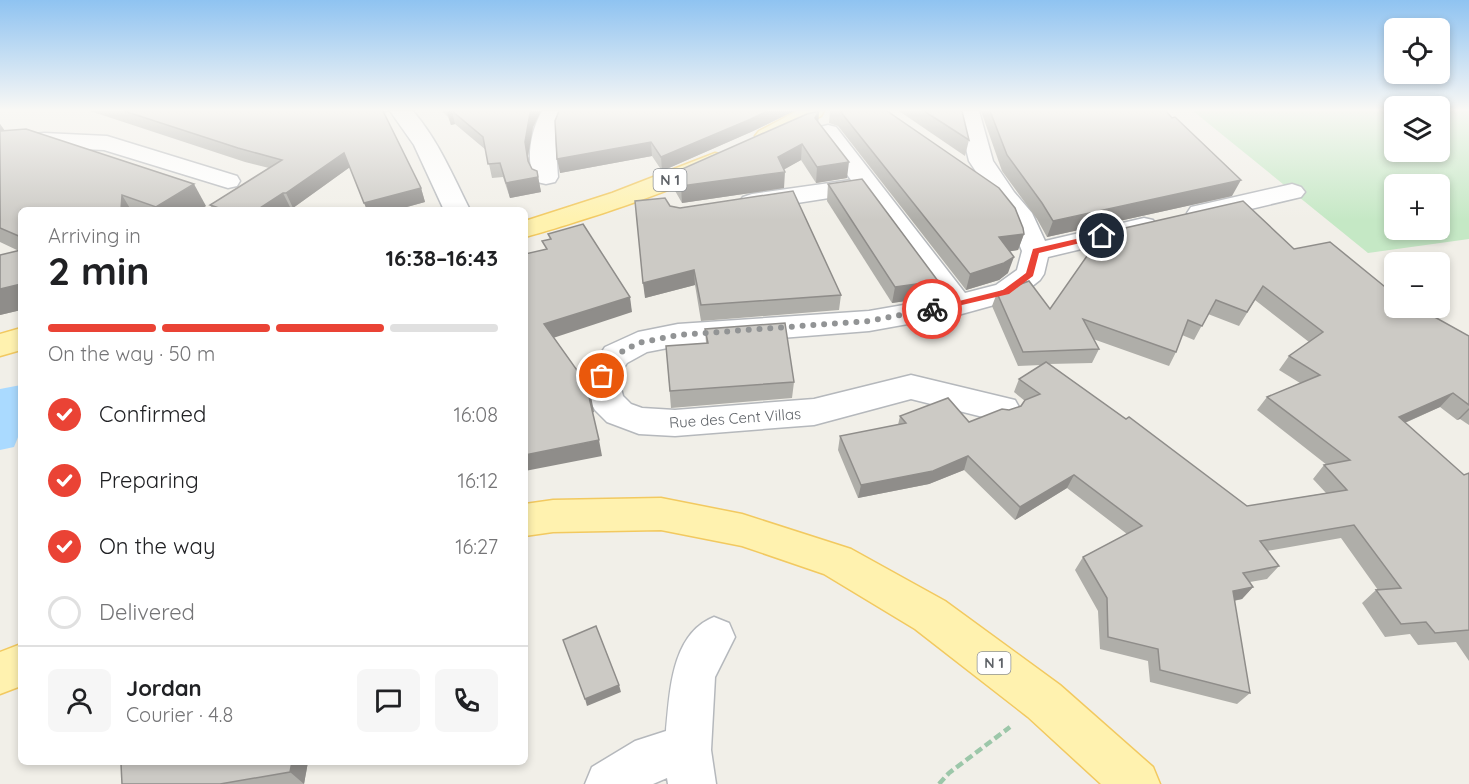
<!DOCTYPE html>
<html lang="en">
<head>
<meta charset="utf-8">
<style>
  body { margin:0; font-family:Quicksand,sans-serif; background:#f6f6f6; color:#202124; height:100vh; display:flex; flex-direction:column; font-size:22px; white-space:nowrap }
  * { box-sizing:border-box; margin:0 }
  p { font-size:20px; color:#757577 }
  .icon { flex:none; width:33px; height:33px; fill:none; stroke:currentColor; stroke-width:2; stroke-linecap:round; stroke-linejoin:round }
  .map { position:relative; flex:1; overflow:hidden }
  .drawer { position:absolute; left:18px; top:207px; width:510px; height:558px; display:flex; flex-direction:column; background:#fff; border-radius:9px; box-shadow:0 3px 9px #0003 }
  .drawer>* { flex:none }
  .buttons { position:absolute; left:1384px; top:18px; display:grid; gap:12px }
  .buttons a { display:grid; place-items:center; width:66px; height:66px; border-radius:9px; background:#fff; box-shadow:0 3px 9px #0003; font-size:30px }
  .pin { position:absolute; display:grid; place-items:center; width:51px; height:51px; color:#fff; margin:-26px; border:3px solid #fff; border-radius:50%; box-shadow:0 2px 6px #0007 }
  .courier { position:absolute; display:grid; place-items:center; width:60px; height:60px; margin:-30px; border:4px solid #ea4335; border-radius:50%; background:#fff; color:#222; box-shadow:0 2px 8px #0007 }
  .overview em { font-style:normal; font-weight:700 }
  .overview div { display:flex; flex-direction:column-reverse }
  .overview { display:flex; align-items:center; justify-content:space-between; height:102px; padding:0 30px }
  h1 { font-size:39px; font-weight:700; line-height:45px }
  .bar { display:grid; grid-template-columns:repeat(4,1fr); gap:9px 6px; align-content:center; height:72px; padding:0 30px }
  .bar i { height:8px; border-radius:4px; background:#e0e0e0 }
  .bar .active { background:#ea4335 }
  .bar p { grid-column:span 4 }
  .line { display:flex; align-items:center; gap:15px; padding:0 30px; border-top:2px solid #e0e0e0 }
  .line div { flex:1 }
  .round { display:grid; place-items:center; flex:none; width:63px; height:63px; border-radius:9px; background:#f6f6f6 }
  ol { padding:0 30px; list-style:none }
  li { display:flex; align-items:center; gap:18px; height:66px }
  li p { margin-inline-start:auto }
  li .icon { padding:6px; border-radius:50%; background:#ea4335; color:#fff; stroke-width:4 }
  li:last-child { color:#757577 }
  li i { width:33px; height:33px; border:3px solid #e0e0e0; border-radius:50% }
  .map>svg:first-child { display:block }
  .green { fill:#c5e8c5; fill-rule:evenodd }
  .water { fill:#aadaff }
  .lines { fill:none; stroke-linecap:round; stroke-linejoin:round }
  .minor-casing { stroke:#b5b8bc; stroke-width:3 }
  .major-casing { stroke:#f2c960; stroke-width:3 }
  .path { stroke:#9cc7a9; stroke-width:4.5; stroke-dasharray:8 4; stroke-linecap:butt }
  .minor { fill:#fff; fill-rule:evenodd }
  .major { fill:#fff2af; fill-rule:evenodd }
  .wall { fill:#afaea9; fill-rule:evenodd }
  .shaded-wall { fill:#8f8d8a }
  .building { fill:#cccac5; stroke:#8f8d8a; stroke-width:1.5 }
  .route { fill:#ea4335 }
  .done { stroke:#929495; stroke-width:6; stroke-dasharray:0 10.8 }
  .labels { text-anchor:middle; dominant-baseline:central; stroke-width:6; stroke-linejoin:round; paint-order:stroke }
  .shield { fill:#fff; stroke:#8f9295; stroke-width:1.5 }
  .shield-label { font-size:14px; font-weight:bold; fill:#5f6368 }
  .street-label { font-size:15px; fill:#5f6368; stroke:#fff }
</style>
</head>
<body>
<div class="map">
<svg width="1469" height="784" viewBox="0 0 1469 784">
  <rect width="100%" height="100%" fill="#f1efe8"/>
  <path class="green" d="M1193,111h202v41h45v-41h29v128l-101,14zM1395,184h45v46h-45z"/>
  <path class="water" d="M21,385v45l-7,17 -14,3v-61z"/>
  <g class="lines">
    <defs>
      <g id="minor">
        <path d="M390,111h23c25,29 40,65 57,99h-26l-30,-65z"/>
        <path d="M542,111h22l-9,24 3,42 -3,5 -9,2 -9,-2c-13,-19 -6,-52 5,-71z"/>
        <path d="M957,111h22l14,50 21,31 18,21 13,28 99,-23 9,2 4,6 -4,6 -105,25 -4,17 -4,6 -24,19 -58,16 -89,16 -191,15 -31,6 -20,11 -9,14 5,19 8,8 11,4 33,2 139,-11 97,-24 104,25 5,9 -5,9 -12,4 -92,-23 -97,26 -139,11 -36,-2 -32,-12 -12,-12 -5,-9 -4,-25 19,-29 33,-15 40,-8 191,-13 69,-12 -77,-106 -109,17 -9,-3 -4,-5 4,-5 9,-3 99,-14 -35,-48 4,-5 8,-2 8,2 129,166 31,-8 21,-15 5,-19 -15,-35 -39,-36 3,-5 6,-2 -8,-12z"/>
        <path d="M44,133l63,3 130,40 3,5 -3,5 -9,2 -124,-38 -60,-3 -44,4v-14z"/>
        <path d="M1292,184l9,3 4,5 -4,5 -101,24 -9,-2 -4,-6 4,-6z"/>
        <path d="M714,617l15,6 6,14 -20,40 -4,73 5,34h-48l-1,-6 -14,6h-68l7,-17 43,-26 31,-10c4,-39 5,-97 48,-114z"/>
      </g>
      <g id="major">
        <path d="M797,111h27l-3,5 -46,25 -8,2 -8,-2 -4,-5 4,-5z"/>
        <path d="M715,153l9,2 3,5c-14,20 -170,69 -202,77v-16l87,-28z"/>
        <path d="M21,328v22l-21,6v-22z"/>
        <path d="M661,498l81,16 109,35 94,52 115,84 93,82 7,17h-59l-73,-67 -113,-88 -91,-55 -82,-28 -81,-16 -108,2 -28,4v-32l28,-4z"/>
        <path d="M21,644v42l-21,8v-42z"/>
      </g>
    </defs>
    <use href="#minor" class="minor-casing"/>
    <use href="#major" class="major-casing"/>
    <path class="path" d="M939,784l10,-11 61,-46"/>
    <use href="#minor" class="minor"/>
    <use href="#major" class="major"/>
  </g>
  <g class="wall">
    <path d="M90,111h299l-1,1 -4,1 37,75 4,14 -29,8h-29l-17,-43 -57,41 -3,-1 -4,3h-73l-3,-5 59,-37 -24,-6z"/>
    <path d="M442,111h99l-8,16 -5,29 1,6 3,7 5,2 4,21 -31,6 -7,-21 -11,1 -6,-28 -31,-26 -4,1 -3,-8z"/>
    <path d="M559,111h235l-43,21 -89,39 -10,-15 -92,17z"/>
    <path d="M819,111l-1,11 29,56 -31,5 -15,-23 -17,9v19l-102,15 -8,-14 -1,-16z"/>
    <path d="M830,111h57l137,123 -6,16 -8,1 -2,22 -9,7 -33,10 -128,-164 -9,-3z"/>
    <path d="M899,111h63l7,29 -4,16z"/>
    <path d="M981,111h185l66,85 -185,41 -10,-18 -35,-48z"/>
    <path d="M0,124l5,7 201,75 -7,4h-178v100l-21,5 19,-64 -19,-9z"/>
    <path d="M828,184l106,113 -42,6 -65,-102z"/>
    <path d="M670,206l171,89 -2,15 -138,11 -6,-36 -50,13z"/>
    <path d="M1294,249l123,65 52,22v89l-9,-6 -3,1 -17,-13 -35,16 59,52 5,-2v188l-13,-19 -38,3 -8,-11 -25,3 -23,-34 14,-13h2l-37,-52 -74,13 12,15 -12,13 -17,3 3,5 -11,12 -8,2 16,92 -13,11 -87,-22 -2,-21 -48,-12 -2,-38 -23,-41 8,-13 44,-23 -60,-46 -52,32 -51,-50 -35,14 -71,14 -20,-48 2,-14 58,-11 2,-9 69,6 52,-16 4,-5 -11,-9 5,-13 22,-14 -23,1 -26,-60 5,-13 53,16zM1255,300l54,42 -20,14 -10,14 21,13 -33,14 -10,13 70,55h-3l-11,14 13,14 -79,13 -198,-142 43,-1 7,-14 -6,-10 76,27 7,-14 6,-17 12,5 14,-26 31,12z"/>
    <path d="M705,329l89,53 -2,16 -121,10 -5,-62 40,-3z"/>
    <path d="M308,762l-4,22h-182z"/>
  </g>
  <g class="shaded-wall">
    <path d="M447,111h5l3,13 -4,1z"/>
    <path d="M531,111h10l-8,16 -5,29 3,19 -6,-33 5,-29z"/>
    <path d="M767,111h27l-43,21 -89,39 -1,-14z"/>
    <path d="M819,111l-1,15 -3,-8z"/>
    <path d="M0,124l7,10 -7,1z"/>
    <path d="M651,142l1,14 -92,17 -3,-14z"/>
    <path d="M802,144l-1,16 -23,13v-16z"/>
    <path d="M344,153l6,14 -57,41 -7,-15z"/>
    <path d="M849,162l-2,16 -31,5 1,-16z"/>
    <path d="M537,171l4,21 -31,6 -4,-15z"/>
    <path d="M785,172l-1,16 -102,15 -1,-17z"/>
    <path d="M1241,180l-9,16 -185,41 6,-16z"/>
    <path d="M194,184l12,22 -7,4h-41l-2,-3z"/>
    <path d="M421,188l4,14 -29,8h-29l-3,-7z"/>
    <path d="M283,193l7,14 -4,3h-29z"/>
    <path d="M122,195l9,15h-10z"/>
    <path d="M1024,234l-6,16 -24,4 5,-17z"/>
    <path d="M1014,257l-6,16 -9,7 -33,10 4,-16z"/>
    <path d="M694,270l1,15 -50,13 -2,-15z"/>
    <path d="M938,281l-4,16 -42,6 3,-16z"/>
    <path d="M21,284v26l-21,5v-26z"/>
    <path d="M630,297l2,15 -85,28 -3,-16z"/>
    <path d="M1453,393l-13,14 -54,24 13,-14z"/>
    <path d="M591,396l3,16 -2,1 -3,-16z"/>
    <path d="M1469,408v2l-9,9 -3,1z"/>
    <path d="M599,440l3,16 -77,15v-16z"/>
    <path d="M968,456l-4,14 -35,14 -71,14 3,-13z"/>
    <path d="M1074,475l-7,13 -52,32 5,-13z"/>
    <path d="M1253,587l-11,12 -21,4 12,-12z"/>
    <path d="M619,685l2,7 -34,14 -2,-7z"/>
    <path d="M292,762h16l-4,22 -14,-12z"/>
  </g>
  <g class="building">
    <path d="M124,111h259l38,77 -57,15 -20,-50 -58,40h-3l-26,17h-32l-15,-5 72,-45 -44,-12z"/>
    <path d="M452,111h79l-1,2 -5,29 3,19 4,8 5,2 1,6 -32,6 -6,-20 -12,1 -5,-27z"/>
    <path d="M559,111h208l-16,8 -90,38 -10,-15 -94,17 -2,-38z"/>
    <path d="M819,111l-4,7 34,44 -32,5 -15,-23 -24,13 7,15 -104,14 -8,-13 134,-59z"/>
    <path d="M840,111h47l112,77 16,20 8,20 1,6 -25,3 15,20 -10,6 -34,11z"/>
    <path d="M924,111h38l7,29z"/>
    <path d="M990,111h176l6,7 3,-1 66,63 -188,41 -11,-18 -35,-48z"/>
    <path d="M26,129l168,55 -38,23 -34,-12 -1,15h-100v27l-21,-9v-97z"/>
    <path d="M862,179l76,102 -43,6 -67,-103z"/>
    <path d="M793,191l48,104 -140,10 -7,-35 -51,13 -8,-82 30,-3 5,8 10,2z"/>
    <path d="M1243,201l51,48 36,-7 65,53v13h15l7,6 5,-4 47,26v69l-16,-12 -54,24 65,58 5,-2v157l-34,3 -9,-11 -25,2 -25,-34 25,-2 -47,-63 -94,16 19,25 -36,7 10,14 -20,4 17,102 -90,-23 -2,-21 -50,-12 -1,-39 -24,-41 59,-31 -68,-51 -54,32 -52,-51 -35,15 -72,14 -21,-49 66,-13 -6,-7 48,-18 21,24 33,-13 7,1 12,-4 4,-6 15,-6 -21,-15 27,-17 80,57 3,-2 118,89 100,-16 -23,-25 26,-5 -83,-63 53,-22 -31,-19 34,-24 -60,-46 -16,26 -31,-12 -14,26 -14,-6 -12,32 -93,-33 16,30 -76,3 -26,-59 32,-12 21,28 53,-76z"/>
    <path d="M583,224l47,73 -86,27 40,56 7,16 -2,1 10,43 -74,15v-201l22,-5 -5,-8 9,-2 -3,-5z"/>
    <path d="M21,250v34l-21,5v-34z"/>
    <path d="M785,323l9,59 -124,9 -4,-45 42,-3 -3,-14z"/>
    <path d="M596,626l23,59 -34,14 -22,-59z"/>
    <path d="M126,762h166l-2,10 -70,12h-98l-1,-20z"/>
  </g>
  <linearGradient id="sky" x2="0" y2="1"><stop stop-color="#8fc3f1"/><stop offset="0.5" stop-color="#f9f8f5"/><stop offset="1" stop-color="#f9f8f5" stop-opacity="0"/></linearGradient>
  <rect width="1469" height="220" fill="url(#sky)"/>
  <path class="route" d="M1102,233l4,3 -1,1 -66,16 -6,23 -24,18 -77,18 -5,-3 76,-19 23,-17 7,-24z"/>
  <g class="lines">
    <path class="done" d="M602,376l14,-21 22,-12 40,-8 191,-14 63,-12"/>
  </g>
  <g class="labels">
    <g class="shield">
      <rect x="653.5" y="169" width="33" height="22" rx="4.5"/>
      <rect x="977.5" y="652" width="33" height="22" rx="4.5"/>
    </g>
    <g class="shield-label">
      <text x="670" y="180">N 1</text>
      <text x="994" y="663">N 1</text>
    </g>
    <g class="street-label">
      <text transform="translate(735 418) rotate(-4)">Rue des Cent Villas</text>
    </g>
  </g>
</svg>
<div class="buttons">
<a><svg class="icon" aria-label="locate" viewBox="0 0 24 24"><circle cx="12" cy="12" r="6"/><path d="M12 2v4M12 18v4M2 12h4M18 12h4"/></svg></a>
<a><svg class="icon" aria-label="layers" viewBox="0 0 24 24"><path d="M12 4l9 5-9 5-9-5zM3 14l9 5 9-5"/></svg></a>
<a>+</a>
<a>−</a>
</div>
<div class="pin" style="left:602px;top:376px;background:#ea580c"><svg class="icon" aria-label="bag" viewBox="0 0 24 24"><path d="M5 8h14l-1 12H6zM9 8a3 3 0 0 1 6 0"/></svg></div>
<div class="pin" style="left:1102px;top:236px;background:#1f2937"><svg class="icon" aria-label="home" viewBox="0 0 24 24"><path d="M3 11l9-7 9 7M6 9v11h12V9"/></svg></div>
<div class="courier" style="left:932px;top:309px"><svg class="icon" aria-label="bike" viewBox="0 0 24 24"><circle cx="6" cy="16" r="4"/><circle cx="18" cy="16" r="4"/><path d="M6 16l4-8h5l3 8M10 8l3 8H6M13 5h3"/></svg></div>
<section class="drawer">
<div class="overview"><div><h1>2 min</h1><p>Arriving in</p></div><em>16:38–16:43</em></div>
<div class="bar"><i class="active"></i><i class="active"></i><i class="active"></i><i></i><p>On the way · 50 m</p></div>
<ol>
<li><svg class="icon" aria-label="check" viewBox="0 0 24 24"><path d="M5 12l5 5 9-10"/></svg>Confirmed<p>16:08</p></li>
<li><svg class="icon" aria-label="check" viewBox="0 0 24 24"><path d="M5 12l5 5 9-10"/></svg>Preparing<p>16:12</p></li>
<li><svg class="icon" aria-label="check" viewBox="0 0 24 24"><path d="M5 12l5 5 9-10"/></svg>On the way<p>16:27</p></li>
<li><i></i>Delivered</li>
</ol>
<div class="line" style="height:108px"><a class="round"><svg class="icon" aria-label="person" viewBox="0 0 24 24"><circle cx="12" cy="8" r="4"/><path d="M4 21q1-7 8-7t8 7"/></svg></a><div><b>Jordan</b><p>Courier · 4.8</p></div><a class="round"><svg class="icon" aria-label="chat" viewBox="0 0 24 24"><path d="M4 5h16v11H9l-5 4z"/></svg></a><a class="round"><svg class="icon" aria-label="phone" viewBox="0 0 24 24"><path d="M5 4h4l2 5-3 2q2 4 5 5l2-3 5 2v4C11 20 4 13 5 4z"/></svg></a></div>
</section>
</div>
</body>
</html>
